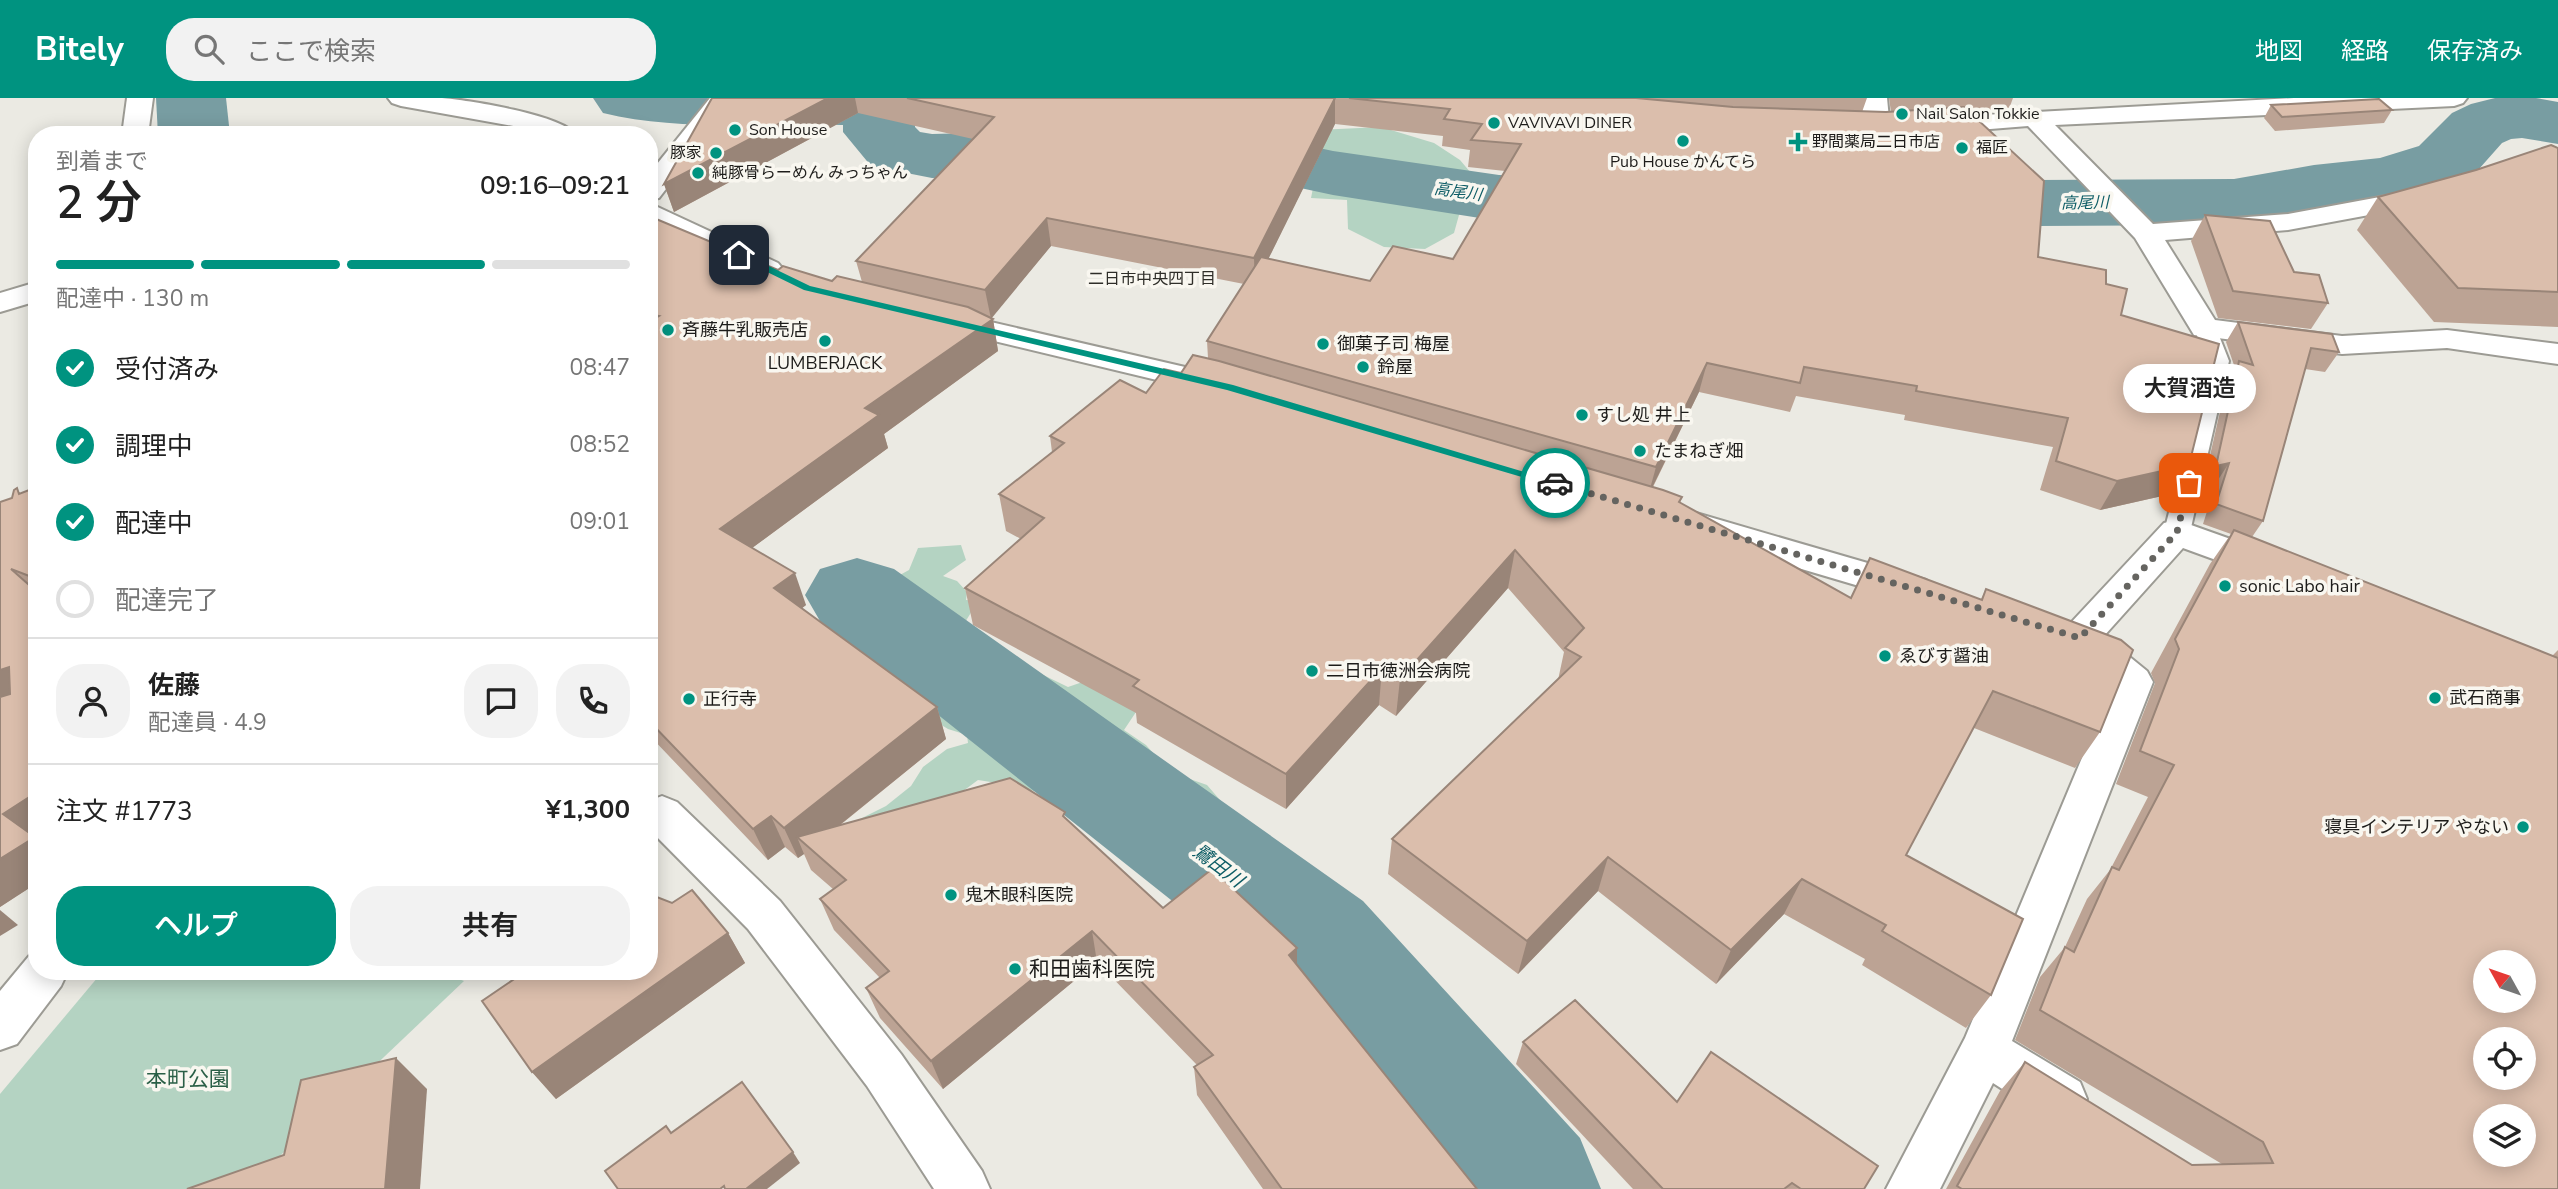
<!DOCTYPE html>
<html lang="ja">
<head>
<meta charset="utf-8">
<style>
  body { margin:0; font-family:"Nunito Sans","Noto Sans JP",sans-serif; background:#f2f2f2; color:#222; height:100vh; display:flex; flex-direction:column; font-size:26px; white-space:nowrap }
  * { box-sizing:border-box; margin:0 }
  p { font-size:23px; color:#767676 }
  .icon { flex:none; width:38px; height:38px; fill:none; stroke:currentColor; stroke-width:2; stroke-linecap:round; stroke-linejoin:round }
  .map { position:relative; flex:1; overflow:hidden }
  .sheet { position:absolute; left:28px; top:28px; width:630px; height:854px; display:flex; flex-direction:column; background:#fff; border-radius:28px; box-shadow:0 4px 18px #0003 }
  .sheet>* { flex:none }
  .needle { width:46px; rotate:310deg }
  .fabs { position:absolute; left:2473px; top:852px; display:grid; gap:14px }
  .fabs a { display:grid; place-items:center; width:63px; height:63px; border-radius:50%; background:#fff; box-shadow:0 4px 18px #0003; font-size:35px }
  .pin { position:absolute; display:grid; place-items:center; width:60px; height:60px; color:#fff; margin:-30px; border-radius:14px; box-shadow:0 4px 10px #0006 }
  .courier { position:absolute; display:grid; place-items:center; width:70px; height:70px; margin:-35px; border:5px solid #009380; border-radius:50%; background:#fff; color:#222; box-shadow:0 2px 9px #0007 }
  .bubble { position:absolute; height:49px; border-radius:24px; background:#fff; box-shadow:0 4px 18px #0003; font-size:23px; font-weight:600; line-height:49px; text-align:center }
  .headline em { font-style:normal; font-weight:600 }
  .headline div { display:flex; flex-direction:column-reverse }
  .headline { display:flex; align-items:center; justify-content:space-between; height:119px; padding:0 28px }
  h1 { font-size:46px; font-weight:600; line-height:52px }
  .bar { display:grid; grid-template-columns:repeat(4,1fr); gap:10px 7px; align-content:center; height:84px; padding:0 28px }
  .bar i { height:9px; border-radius:5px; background:#e0e0e0 }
  .bar .on { background:#009380 }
  .bar p { grid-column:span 4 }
  .line { display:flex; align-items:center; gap:18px; padding:0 28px; border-top:2px solid #e0e0e0 }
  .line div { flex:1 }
  .round { display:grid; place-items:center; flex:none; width:74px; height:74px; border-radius:28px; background:#f2f2f2 }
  ol { padding:0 28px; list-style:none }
  li { display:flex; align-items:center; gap:21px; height:77px }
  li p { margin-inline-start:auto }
  li .icon { padding:7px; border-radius:50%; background:#009380; color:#fff; stroke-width:4 }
  li:last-child { color:#767676 }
  li i { width:38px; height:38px; border:4px solid #e0e0e0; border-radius:50% }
  .primary-button { display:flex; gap:14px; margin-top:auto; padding:14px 28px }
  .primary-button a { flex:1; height:80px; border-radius:28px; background:#009380; color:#fff; font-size:28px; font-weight:600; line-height:80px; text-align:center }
  .primary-button a+a { background:#f2f2f2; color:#222 }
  header { display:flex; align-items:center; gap:42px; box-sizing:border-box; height:98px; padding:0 35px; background:#009380; color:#fff }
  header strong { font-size:33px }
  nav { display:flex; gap:38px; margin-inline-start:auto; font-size:24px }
  .search { width:490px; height:63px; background:#f2f2f2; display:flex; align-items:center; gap:18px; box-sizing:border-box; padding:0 24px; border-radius:28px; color:#767676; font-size:26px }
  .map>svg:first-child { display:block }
  .green { fill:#b4d3c2 }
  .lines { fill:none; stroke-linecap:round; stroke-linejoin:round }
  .river { fill:#789da2; fill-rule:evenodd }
  .lane-casing { stroke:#9c9b94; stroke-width:4 }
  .street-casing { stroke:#9c9b94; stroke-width:4 }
  .secondary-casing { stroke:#9c9b94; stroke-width:4 }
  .primary-casing { stroke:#9c9b94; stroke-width:4 }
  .lane { fill:#fff; fill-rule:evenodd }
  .street { fill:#fff; fill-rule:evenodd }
  .secondary { fill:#fff; fill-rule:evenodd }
  .primary { fill:#fff; fill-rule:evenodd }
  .wall { fill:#bca394; fill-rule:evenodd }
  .shaded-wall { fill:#998578 }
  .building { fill:#dbbeac; stroke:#998578; stroke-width:2; fill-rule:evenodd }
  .route { fill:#009380 }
  .done { stroke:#656460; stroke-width:7; stroke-dasharray:0 12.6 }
  .poi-dot { fill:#009380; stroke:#f9f7f0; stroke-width:2.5 }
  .labels { text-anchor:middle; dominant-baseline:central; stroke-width:7; stroke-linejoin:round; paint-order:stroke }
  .far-poi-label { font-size:16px; fill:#1d1c1a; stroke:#f9f7f0; text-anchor:start }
  .far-water-label { font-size:16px; font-style:italic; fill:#0e5d66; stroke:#f9f7f0 }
  .far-neighbourhood-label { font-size:16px; fill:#2f2e29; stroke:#f9f7f0 }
  .poi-label { font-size:18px; fill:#1d1c1a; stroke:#f9f7f0; text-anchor:start }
  .water-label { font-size:19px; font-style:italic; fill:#0e5d66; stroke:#f9f7f0 }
  .near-poi-label { font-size:21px; fill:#1d1c1a; stroke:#f9f7f0; text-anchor:start }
  .near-park-label { font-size:21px; fill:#2a5f46; stroke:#f9f7f0 }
</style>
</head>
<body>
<header>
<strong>Bitely</strong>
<div class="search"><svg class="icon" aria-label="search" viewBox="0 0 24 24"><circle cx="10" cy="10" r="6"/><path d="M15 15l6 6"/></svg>ここで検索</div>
<nav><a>地図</a><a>経路</a><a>保存済み</a></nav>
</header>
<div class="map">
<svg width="2558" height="1091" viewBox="0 0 2558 1091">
  <rect width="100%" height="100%" fill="#ebeae3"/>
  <g class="green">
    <path d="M1276,0l41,32 64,-3 53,16 26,17 21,25 -22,30 -5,18 -29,16 -41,-2 -36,-18 -1,-29 -36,-2 2,-10 -29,-9z"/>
    <path d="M961,447l5,15 -23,16 14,5 10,11 -1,8 12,1 -14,23 30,27 74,36 38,-13 38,26 -20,30 22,15 24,27 37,13 26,30 -12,21 -22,25 -52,-4 -46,-15 -44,-43 -35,-12 -44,-7 -31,23 -116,41 27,-24 28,-14 25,-20 12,-19 24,-18 21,-6 -1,-8 -19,-6 -36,-22 5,-16h-55l-43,-49 16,-21 22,-6 21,-28 31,-17 9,-22z"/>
    <path d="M103,873h335l26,10 -219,208h-245v-95z"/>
  </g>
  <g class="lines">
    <g class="river">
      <path d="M156,0h70l4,37h-72z"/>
      <path d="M593,0h317l5,8v21l5,5 12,2 80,-2 88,-9h102l131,28 166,24 105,3 32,-5 27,7 11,16 -11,16 -59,12 -105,-3 -166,-26 -131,-28h-102l-88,9 -80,2 -61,-12 -28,-34v-7c-79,-3 -162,7 -240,-12z"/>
      <path d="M2495,0h41l22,4v42l-36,-6 -11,1 -9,4 -31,35 -56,18 -27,7 -74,8 -80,14 -198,1 -140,-16 -27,-7 -11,-16 11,-16 27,-7 140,16 198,-1 80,-14 66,-7 39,-12 33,-33 19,-9z"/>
      <path d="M857,460l37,11 469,332 217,237 21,51h-163l-165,-208 -453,-360 -15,-26 15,-26z"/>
    </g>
    <defs>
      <path id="lane" d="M2205,223l8,2 3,5 13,33 -39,171 -4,6 -9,3 -9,-3 -4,-6 43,-171 -13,-33 3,-5z"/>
      <g id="street">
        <path d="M127,0h26l-5,37h-26z"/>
        <path d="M1861,0h26l3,31 -4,6 -9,2 -9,-2 -4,-6z"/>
        <path d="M2294,0h173l-4,5 -9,3 -399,19 98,99 135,-10 135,-25 10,2 4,6 -4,6 -10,2 -135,25 -123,10 50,80 127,16 105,-6 111,14v20l-111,-16 -105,6 -148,-19 -59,-97 -107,-112 -100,8 -9,-3 -4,-5 4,-5 9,-3z"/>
        <path d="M649,105l129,60 5,6 -5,6 -10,3 -10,-3 -109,-53z"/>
        <path d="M37,184v19l-37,11v-19z"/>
        <path d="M943,213l268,62 11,3 5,7 -5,7 -11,3 -279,-67 -4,-6 4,-6z"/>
        <path d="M1696,415l230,67 6,9 -6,9 -13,4 -230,-68 -5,-9 5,-9z"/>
        <path d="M2177,422l104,37 5,9 -5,9 -13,4 -85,-31 -79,88 43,35 6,11 -141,359 68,41 7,17 -7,17 -18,7 -18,-7 -51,-33 -53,106h-54l79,-151 147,-352 -46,-38 -5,-10 5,-10 98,-105z"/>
        <path d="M662,698l15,6 103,99 121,153 81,117 8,18h-56l-67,-103 -119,-157 -99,-100v-28z"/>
      </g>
      <path id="secondary" d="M388,0c18,0 37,0 54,0 26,2 121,17 134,37h-35l-11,-6 -129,-23 -9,-3z"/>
      <g id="primary">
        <path d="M710,0h26l-77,100 -10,2v-26z"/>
        <path d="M37,855v18h31l-7,15 -44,58 -17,6v-59l29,-35z"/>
      </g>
    </defs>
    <use href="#lane" class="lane-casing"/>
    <use href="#street" class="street-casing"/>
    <use href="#secondary" class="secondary-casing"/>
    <use href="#primary" class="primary-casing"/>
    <use href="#lane" class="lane"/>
    <use href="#street" class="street"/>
    <use href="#secondary" class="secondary"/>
    <use href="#primary" class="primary"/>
  </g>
  <g class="wall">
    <path d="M712,0h1155l-5,14h29l-2,-14h124l-4,11 -39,3 68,145 68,27 83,181 -18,29 -71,16 -60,-20 13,-43 -149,-27 1,-5 -109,-19 -6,16 -91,-20 -46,95 29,10 -2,6 171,95 130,1 5,-10 114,143 -25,36 -101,-40 -68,127 85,140 -25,33 -104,-63 3,-6 -81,-45 -68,70 -118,-93 -80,83 -130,-100 4,-35 166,-159 6,-28 -56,-64 -112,128 -17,-11 -93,104 -149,-86 -1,-10 -163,-88 -8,-37 56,-49 -15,-8 -7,-37 53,-42 -2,-16 96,-43 62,-35 -1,-17 37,-57 -193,-38 -60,72 2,1 5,32 -114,83 4,14 -136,100 54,57 -4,3 135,99 9,32 -107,87 227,-7 97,89 134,58 180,223h-214l-66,-94 -3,-28 3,-2 -100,-103 -154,127 -63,-71 -14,-30 14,-10 -46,-48 -14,-31 13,-10 -22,-19 -7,-16 -6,4 -13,-11 -17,13 -119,-125v-519l129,54 54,11 30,1 -6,-21 117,-122 -115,-26 -184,99 -10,-28zM1335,26l108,12 -1,10 28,4 -2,17 37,4 -52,88 -83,22 -102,-22z"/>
    <path d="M2271,7l121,5 -8,13 -109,8 -11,-13z"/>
    <path d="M2558,50v179l-124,-5 -77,-92 21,-33z"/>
    <path d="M2205,117l89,57 34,31 -17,26 -93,-11 -27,-77z"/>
    <path d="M2238,224l101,30 -14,20 -20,-3 -42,152 -11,16 300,119 6,-6v539h-612l54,-98 25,-29 167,103 30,-1 -207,-124 25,-63 25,-30 22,-48 23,-29 38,-73 -32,-13 39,-101 -4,-10 59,-109 21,-30 -28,-10 13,-41 -13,3 24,-105 8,-13 -9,-26z"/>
    <path d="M37,389v396l-37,24 12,-409z"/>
    <path d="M728,835l17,30 -189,136 -24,-27 -12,-97 -10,-4h139z"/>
    <path d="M1523,944l154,60 187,87h-231l-117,-125z"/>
  </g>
  <g class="shaded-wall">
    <path d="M828,0h27l3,15 -184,99 -10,-28z"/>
    <path d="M1335,0v26l-80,162 -1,-28z"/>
    <path d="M1047,120l4,28 -60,73 -6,-29z"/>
    <path d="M993,221l5,32 -114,83 4,14 -155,114 -13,-33 145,-121z"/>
    <path d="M1707,265l-8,29 -51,104 8,-29z"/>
    <path d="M2229,365l-13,20 -13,3 13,-20z"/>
    <path d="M2189,367l-18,29 -71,16 17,-29z"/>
    <path d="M1515,452l-7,38 -112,128 4,-37z"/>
    <path d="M795,475l11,32 -19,15 -13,-32z"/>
    <path d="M9,569l28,27 -37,15v-39z"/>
    <path d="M1382,570l-3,37 -93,104v-35z"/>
    <path d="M937,609l9,32 -136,110 -13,-12 7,17 -6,4 -14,-30z"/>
    <path d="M37,694v91l-37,24v-48l3,-45z"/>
    <path d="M771,718l14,31 -17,13 -15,-31z"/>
    <path d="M1608,759l-10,34 -80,83 9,-33z"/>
    <path d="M1802,781l-18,35 -68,70 15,-34z"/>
    <path d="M0,812l18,15 -18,11z"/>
    <path d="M1092,833l5,31 -154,127 -12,-28z"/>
    <path d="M728,835l17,30 -189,136 -24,-27z"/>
    <path d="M1297,850v30l-8,-23z"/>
    <path d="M396,960l31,31 -7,100h-35z"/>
    <path d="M793,1054l7,11 -33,26h-21z"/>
  </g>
  <g class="building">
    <path d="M712,0h116l-164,86z"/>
    <path d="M907,0h428l-81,160 -207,-40 -62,72 -129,-29 138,-144z"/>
    <path d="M1349,0h287l97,9 153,5 78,-5 80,74 -6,76 68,13v14l21,5 -6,26 98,29 -30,121 -72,16 -61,-20 12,-43 -152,-27 1,-5 -113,-19 -4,16 -93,-20 -51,104 -449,-126 54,-84 109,24 23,-35 60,13 68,-115 -50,-4 11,-16 -38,-5 6,-10z"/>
    <path d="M2379,1l13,11 -110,7 -11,-12z"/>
    <path d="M2551,47l7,3v144l-100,-4 -80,-91 98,-27z"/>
    <path d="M2205,117l65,6 24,51 25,3 9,28 -95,-12z"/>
    <path d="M649,118l129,54 5,-4 49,15 5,-5 131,31 25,12 -128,89 14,7 -159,114 75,44 -21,15 163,119 -153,121 -13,-12 -18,13 -104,-108v-399l10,-6 -10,-2z"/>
    <path d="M2238,224l94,12 7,18 -28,-4 -48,173 -47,-17 13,-41 -13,3 23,-105 14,4z"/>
    <path d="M1193,257l26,6 444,129 19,7 -3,5 172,96 19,-40 112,42 4,-11 135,51 12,10 -33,82 -107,-41 -87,164 117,64 -32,76 -109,-64 4,-6 -84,-46 -71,71 -123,-93 -81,84 -135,-102 189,-182 -16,-9 19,-20 -69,-78 -115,129 -18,-11 -96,106 -153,-88 6,-6 -174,-92 79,-70 -45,-24 65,-51 -14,-7 70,-56 26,13 18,-24 17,4z"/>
    <path d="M37,389v92l-26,-10 26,23v200l-34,22 32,23 -35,22v-162l10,-3 -1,-27 -9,3v-168l12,-4 2,-8 3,-2 2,6z"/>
    <path d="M2234,432l324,128v531h-596l-5,-3 68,-124 167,103 81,-2 -10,-21 -223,-132 25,-63 9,5 38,-85 7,3 55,-105 -34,-14 39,-102 -4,-10zM2485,864h39v39h-39zM2485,942h39v38h-39zM2485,1018h39v39h-39z"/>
    <path d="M1010,680l55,34 -2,4 100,92 49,-39 85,79 -8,7 188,234h-195l-88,-122 19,-12 -121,-124 -161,130 -65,-73 23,-17 -69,-72 26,-19 -49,-43z"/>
    <path d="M692,792l36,43 -196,139 -50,-71 44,-30h123v-77l23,9z"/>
    <path d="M1575,902l102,102 34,-50 167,114 -14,23h-63l-9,-6 -8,6h-121l-140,-147z"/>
    <path d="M396,960l-11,131h-198l97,-34 17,-75z"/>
    <path d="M742,984l51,70 -47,37h-21l-1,-3 -4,3h-102l-13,-18 61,-45 5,7z"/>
  </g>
  <path class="route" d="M736,155h6l68,33 423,99 328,98 -9,3 -325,-96 -423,-100 -68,-33z"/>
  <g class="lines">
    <path class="done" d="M1555,385l525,155 97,-106 12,-49"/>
  </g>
  <g class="poi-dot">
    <circle cx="1902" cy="16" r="7"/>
    <circle cx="1494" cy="25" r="7"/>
    <circle cx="735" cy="32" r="7"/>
    <circle cx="1683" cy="43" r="7"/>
    <path d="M1794.5 33.5h7v7h7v7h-7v7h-7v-7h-7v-7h7z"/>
    <circle cx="1962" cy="50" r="7"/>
    <circle cx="716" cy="55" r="7"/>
    <circle cx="698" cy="75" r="7"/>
    <circle cx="668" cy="232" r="7"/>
    <circle cx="825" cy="243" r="7"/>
    <circle cx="1323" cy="246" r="7"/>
    <circle cx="1363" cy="269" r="7"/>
    <circle cx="1582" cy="317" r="7"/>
    <circle cx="1640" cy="353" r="7"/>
    <circle cx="2225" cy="488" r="7"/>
    <circle cx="1885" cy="558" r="7"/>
    <circle cx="1312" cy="573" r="7"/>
    <circle cx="2435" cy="600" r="7"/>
    <circle cx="689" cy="601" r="7"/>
    <circle cx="2523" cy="729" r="7"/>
    <circle cx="951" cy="797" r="7"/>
    <circle cx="1015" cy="871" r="7"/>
  </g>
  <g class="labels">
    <g class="far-poi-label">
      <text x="1916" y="16">Nail Salon Tokkie</text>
      <text x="1508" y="25">VAVIVAVI DINER</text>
      <text x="749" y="32">Son House</text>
      <text x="1812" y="44">野間薬局二日市店</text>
      <text x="1976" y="50">福匠</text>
      <text x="702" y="55" text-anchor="end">豚家</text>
      <text x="1683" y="64" text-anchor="middle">Pub House かんてら</text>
      <text x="712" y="75">純豚骨らーめん みっちゃん</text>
    </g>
    <g class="far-water-label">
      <text transform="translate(1458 94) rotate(8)">高尾川</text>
      <text transform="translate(2085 105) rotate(-1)">高尾川</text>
    </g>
    <g class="far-neighbourhood-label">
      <text x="1152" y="181">二日市中央四丁目</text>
    </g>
    <g class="poi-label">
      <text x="682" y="232">斉藤牛乳販売店</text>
      <text x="1337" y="246">御菓子司 梅屋</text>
      <text x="825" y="265" text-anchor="middle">LUMBERJACK</text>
      <text x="1377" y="269">鈴屋</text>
      <text x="1596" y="317">すし処 井上</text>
      <text x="1654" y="353">たまねぎ畑</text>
      <text x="2239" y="488">sonic Labo hair</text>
      <text x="1899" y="558">ゑびす醤油</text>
      <text x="1326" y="573">二日市徳洲会病院</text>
      <text x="2449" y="600">武石商事</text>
      <text x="703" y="601">正行寺</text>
      <text x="2509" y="729" text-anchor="end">寝具インテリア やない</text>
      <text x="965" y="797">鬼木眼科医院</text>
    </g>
    <g class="water-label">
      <text transform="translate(1218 768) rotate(37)">鷺田川</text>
    </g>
    <g class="near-poi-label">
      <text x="1029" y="871">和田歯科医院</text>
    </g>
    <g class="near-park-label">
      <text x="188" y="981">本町公園</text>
    </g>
  </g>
</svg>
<div class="fabs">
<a><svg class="needle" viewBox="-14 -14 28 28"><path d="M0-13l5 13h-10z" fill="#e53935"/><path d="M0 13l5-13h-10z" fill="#767676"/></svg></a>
<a><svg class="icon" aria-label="locate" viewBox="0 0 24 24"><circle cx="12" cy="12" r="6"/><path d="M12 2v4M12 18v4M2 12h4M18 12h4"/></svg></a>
<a><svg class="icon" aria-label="layers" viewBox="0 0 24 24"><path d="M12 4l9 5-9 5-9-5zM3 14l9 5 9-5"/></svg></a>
</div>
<div class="pin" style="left:2189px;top:385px;background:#ea580c"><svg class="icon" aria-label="bag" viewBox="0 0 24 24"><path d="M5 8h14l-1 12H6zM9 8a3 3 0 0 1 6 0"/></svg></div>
<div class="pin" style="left:739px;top:157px;background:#1f2937"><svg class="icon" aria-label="home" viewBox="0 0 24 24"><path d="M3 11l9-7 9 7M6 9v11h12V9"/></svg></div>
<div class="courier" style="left:1555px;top:385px"><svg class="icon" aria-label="car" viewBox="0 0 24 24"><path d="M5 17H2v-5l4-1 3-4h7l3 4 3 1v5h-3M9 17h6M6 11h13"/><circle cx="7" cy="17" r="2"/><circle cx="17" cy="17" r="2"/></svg></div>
<div class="bubble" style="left:2123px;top:266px;width:133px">大賀酒造</div>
<section class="sheet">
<div class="headline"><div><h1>2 分</h1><p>到着まで</p></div><em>09:16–09:21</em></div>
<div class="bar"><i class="on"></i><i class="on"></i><i class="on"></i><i></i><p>配達中 · 130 m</p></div>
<ol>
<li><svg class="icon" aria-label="check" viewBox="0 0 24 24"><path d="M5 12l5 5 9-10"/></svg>受付済み<p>08:47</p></li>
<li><svg class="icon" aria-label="check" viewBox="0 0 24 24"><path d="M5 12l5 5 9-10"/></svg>調理中<p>08:52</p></li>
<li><svg class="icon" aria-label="check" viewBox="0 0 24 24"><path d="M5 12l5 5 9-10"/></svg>配達中<p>09:01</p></li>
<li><i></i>配達完了</li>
</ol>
<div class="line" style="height:126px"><a class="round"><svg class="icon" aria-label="person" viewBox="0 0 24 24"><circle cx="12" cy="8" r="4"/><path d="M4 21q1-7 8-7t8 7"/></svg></a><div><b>佐藤</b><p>配達員 · 4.9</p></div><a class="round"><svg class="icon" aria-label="chat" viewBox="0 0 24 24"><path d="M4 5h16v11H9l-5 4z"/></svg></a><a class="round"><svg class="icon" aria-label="phone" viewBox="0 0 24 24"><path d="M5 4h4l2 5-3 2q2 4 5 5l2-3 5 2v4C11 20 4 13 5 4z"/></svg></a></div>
<div class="line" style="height:91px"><div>注文 #1773</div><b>¥1,300</b></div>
<div class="primary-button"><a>ヘルプ</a><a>共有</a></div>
</section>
</div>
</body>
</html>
